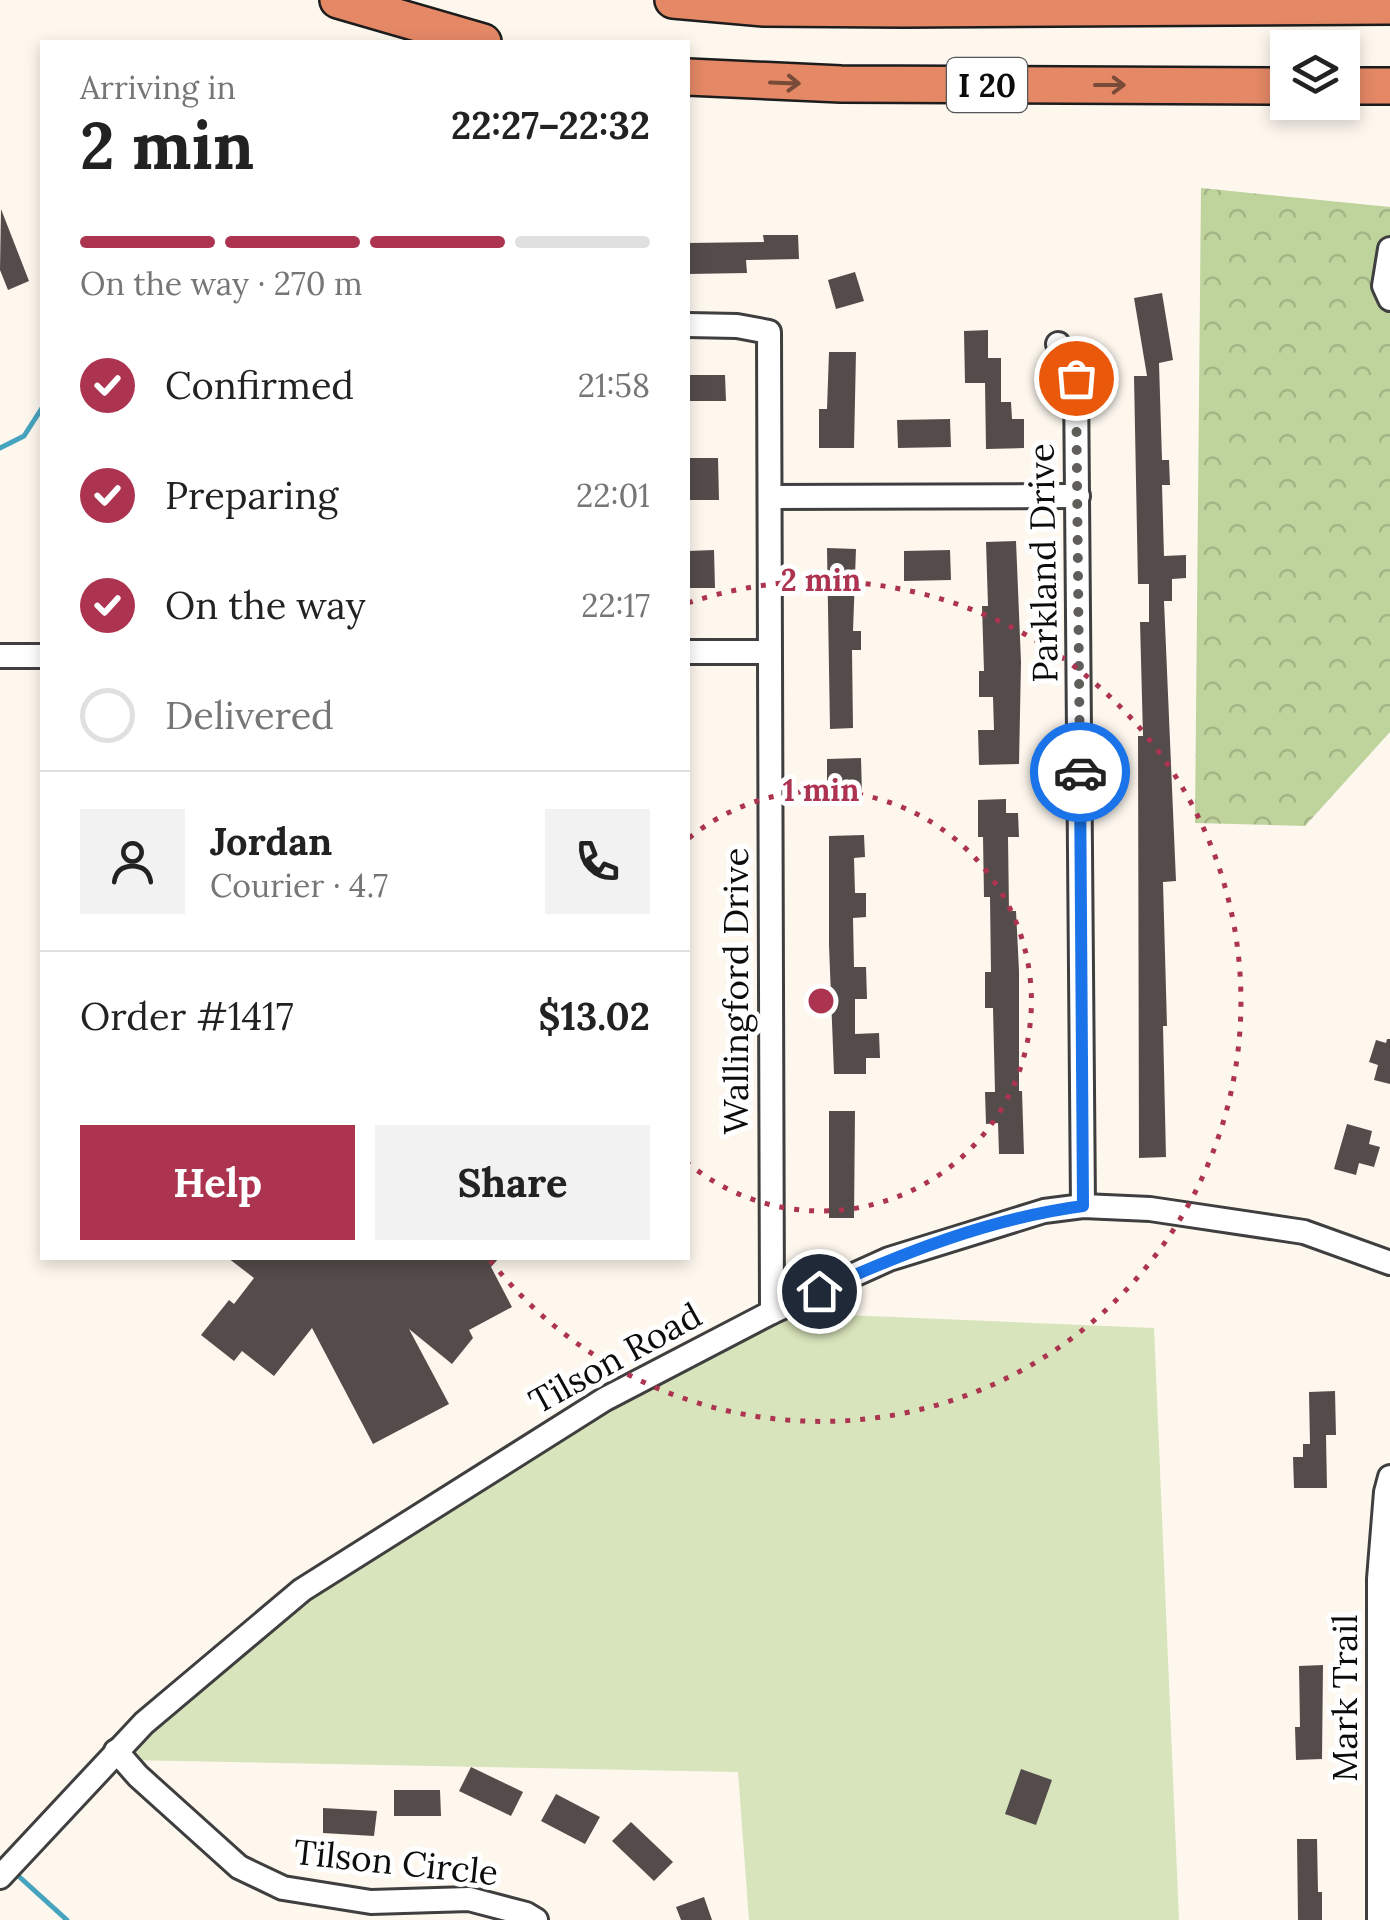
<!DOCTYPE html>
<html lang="en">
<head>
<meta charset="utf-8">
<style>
  body { margin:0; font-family:Lora,serif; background:#f2f2f2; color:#222; height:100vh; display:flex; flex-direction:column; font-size:38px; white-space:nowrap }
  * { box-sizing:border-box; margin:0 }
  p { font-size:32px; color:#767676 }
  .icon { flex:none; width:55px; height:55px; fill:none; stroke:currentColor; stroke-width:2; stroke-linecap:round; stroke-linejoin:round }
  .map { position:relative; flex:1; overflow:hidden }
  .panel { position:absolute; left:40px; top:40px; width:650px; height:1220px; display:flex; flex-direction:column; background:#fff; border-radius:0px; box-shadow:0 5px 15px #0003 }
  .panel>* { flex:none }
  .controls { position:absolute; left:1270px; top:30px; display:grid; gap:20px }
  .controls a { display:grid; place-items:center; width:90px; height:90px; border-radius:0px; background:#fff; box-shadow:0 5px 15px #0003; font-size:50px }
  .pin { position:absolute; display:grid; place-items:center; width:85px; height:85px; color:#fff; margin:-42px; border:5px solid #fff; border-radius:50%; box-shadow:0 2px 10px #0007 }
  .courier { position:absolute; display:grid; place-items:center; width:100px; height:100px; margin:-50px; border:8px solid #1a73e8; border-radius:50%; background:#fff; color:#222; box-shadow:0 2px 12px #0007 }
  .overview em { font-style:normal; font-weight:800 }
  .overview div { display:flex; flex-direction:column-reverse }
  .overview { display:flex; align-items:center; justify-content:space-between; height:170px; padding:0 40px }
  h1 { font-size:65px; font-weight:800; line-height:75px }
  .bar { display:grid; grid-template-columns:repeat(4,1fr); gap:15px 10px; align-content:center; height:120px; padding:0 40px }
  .bar i { height:12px; border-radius:8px; background:#e0e0e0 }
  .bar .selected { background:#ad3450 }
  .bar p { grid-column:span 4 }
  .line { display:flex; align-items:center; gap:25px; padding:0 40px; border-top:2px solid #e0e0e0 }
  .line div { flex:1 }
  .round { display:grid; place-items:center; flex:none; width:105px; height:105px; border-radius:0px; background:#f2f2f2 }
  ol { padding:0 40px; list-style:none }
  li { display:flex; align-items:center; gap:30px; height:110px }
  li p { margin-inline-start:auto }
  li .icon { padding:10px; border-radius:50%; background:#ad3450; color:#fff; stroke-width:4 }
  li:last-child { color:#767676 }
  li i { width:55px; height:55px; border:5px solid #e0e0e0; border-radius:50% }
  .action { display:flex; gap:20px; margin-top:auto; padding:20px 40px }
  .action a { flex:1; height:115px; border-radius:0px; background:#ad3450; color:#fff; font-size:40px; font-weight:800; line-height:115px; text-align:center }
  .action a+a { background:#f2f2f2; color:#222 }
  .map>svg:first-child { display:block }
  .grass { fill:#d8e4bb }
  .forest { fill:url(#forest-crowns) }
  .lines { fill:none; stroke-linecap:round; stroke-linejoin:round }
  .stream { stroke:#47a4be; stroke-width:5 }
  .building { fill:#544c4a }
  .minor-casing { stroke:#3f3f3f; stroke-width:28 }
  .highway-casing { stroke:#1d1d1d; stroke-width:40 }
  .minor { stroke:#fff; stroke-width:22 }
  .highway { stroke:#e48865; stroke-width:35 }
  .oneway { stroke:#784a38 }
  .done { stroke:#605e5b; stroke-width:10; stroke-dasharray:0 18 }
  .route { stroke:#1a73e8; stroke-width:12 }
  .ring { fill:none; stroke:#ad3450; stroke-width:5; stroke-dasharray:5 10 }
  .labels { text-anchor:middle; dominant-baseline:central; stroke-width:10; stroke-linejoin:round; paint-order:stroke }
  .shield { fill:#fff; stroke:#555; stroke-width:2.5 }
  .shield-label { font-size:32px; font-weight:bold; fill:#0c0c0c }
  .street-label { font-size:35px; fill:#0c0c0c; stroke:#fff }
  .centre { fill:#ad3450; stroke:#fff; stroke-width:5 }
  .ring-label { font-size:30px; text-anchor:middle; font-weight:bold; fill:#ad3450; stroke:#fff; stroke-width:10; stroke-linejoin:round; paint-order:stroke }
</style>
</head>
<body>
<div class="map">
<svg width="1390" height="1920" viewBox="0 0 1390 1920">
  <defs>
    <pattern id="forest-crowns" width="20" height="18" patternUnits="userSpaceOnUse" patternTransform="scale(2.5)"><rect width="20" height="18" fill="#bfd39c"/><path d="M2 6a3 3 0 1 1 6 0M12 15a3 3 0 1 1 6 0" fill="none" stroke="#a3b485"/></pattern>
  </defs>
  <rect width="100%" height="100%" fill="#fdf7ee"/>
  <path class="grass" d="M775,1312l379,16 25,592h-430l-11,-148 -611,-12 113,-116 215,-165 195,-108z"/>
  <path class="forest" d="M1201,188l189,19v525l-85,94 -110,-3z"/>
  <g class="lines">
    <g class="stream">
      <path d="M0,448l24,-12 18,-28"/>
      <path d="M14,1872l53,48"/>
    </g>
  </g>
  <g class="building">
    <path d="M1,209l28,72 -21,9 -8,-20z"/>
    <path d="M763,235h35l1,24 -53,1 1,13 -59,1v-31l76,-1z"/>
    <path d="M855,272l9,29 -28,8 -8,-29z"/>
    <path d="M1162,293l11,67 -14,3 3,97h7l1,25h-8l2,71 22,-1v23l-14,1v22h-8l12,280 -13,1 4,144h-4l3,131 -27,1 -1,-422h5l-3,-114h9v-38h-11l-4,-208h13l-13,-78z"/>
    <path d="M988,330v28h13v44h10l1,17h12v29l-38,1 -1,-66h-20l-1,-52z"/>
    <path d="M829,352h27l-2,96h-35v-39h8z"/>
    <path d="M688,375h37l1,26h-38z"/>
    <path d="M950,419l1,28 -53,1 -1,-28z"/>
    <path d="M688,458h30l1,42h-31z"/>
    <path d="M1016,541l5,121 -2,102 -40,1 -1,-35h16l-1,-33h-14v-26h5l-2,-65h6l-2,-64z"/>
    <path d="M827,548l29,1 -3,82h8v19h-9l1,78 -23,1z"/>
    <path d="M714,550l1,38h-27v-37z"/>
    <path d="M950,550l1,30 -47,1v-30z"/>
    <path d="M861,758l1,35 -35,1v-35z"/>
    <path d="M1006,799v14h12l1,24h-11l1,74h7l3,60v120h3l2,63h-25l-1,-31 -12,1 -1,-32h10l-2,-84h-8v-36h6l-1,-75h-6l-1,-60h-5v-37z"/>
    <path d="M864,835l1,22 -11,1 1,35h11v24l-13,1 1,49h12l1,32h-12v35l24,-1 1,25h-14v16h-32l-5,-129v-109z"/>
    <path d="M1387,1039h3v45l-16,-4 4,-15 -9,-3 7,-22 10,3z"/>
    <path d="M829,1111h26l-1,107h-25z"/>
    <path d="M1347,1124l25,7 -3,13 11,3 -6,20 -15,-4 -3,12 -22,-6z"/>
    <path d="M228,1258h271l-8,9 21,40 -43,23 4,8 -21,26 -43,-35 40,75 -76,40 -61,-116 -38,48 -32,-25 -8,10 -33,-26 28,-35 5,4 20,-26z"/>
    <path d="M1335,1391l1,44h-10l1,53h-33l-1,-31h10v-13h7l-1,-52z"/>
    <path d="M1323,1665l-1,94 -26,1 -1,-33h5l-1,-61z"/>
    <path d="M471,1767l52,25 -12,24 -52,-25z"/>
    <path d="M1021,1769l31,11 -16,45 -31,-11z"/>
    <path d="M394,1790h46l1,26h-47z"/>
    <path d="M556,1794l44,23 -15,27 -44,-23z"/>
    <path d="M323,1808l54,3 -3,25 -51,-3z"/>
    <path d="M631,1822l42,40 -19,19 -42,-40z"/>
    <path d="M1297,1839h20l1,53h4v28h-24z"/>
    <path d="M704,1897l8,23h-31l-5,-13z"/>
  </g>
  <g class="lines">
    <defs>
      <g id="minor">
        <path d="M1390,249l-6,37 6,13"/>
        <path d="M688,325l49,1 32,6 3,980"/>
        <path d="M1058,344l18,34 7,828"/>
        <path d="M770,497l308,-1"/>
        <path d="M688,652h80"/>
        <path d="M0,656h42"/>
        <path d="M116,1751l22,25 101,91 44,21 88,14 98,-3 57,15 10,6"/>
        <path d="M0,1877l144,-154 158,-133 303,-191 167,-87 117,-53 155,-48 39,-5 67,3 154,23 86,31"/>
        <path d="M1379,1920v-341l7,-87 4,-15"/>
      </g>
      <g id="highway">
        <path d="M338,0l145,42"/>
        <path d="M673,0l91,8 140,1 486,-3"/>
        <path d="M688,77l153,7 447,2"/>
        <path d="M1342,86h48"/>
      </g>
    </defs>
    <use href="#minor" class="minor-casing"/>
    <use href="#highway" class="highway-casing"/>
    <use href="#minor" class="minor"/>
    <use href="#highway" class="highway"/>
  </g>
  <defs><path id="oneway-shaft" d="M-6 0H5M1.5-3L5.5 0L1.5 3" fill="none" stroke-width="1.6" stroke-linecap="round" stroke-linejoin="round" transform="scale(2.5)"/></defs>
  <g class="oneway">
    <use href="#oneway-shaft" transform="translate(785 83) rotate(2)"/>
    <use href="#oneway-shaft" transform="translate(1110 85)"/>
  </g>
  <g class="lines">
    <path class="done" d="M1076,378l4,394"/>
    <path class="route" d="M819,1291c83,-38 173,-73 264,-85l-3,-434"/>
  </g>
  <g class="ring">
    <path d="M689 838A210 210 0 1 1 689 1164"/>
    <path d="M688 603A420 420 0 1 1 490 1260"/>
  </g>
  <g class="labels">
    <rect class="shield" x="947" y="58" width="80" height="54" rx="8"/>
    <g class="shield-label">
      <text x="987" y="85">I 20</text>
    </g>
    <g class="street-label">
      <text transform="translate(1043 563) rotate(-91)">Parkland Drive</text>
      <text transform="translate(735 991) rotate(-90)">Wallingford Drive</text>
      <text transform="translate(615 1358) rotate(-29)">Tilson Road</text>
      <text transform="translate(1344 1698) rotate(-90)">Mark Trail</text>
      <text transform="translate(396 1862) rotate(6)">Tilson Circle</text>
    </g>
  </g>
  <circle cx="821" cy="1001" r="15" class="centre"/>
  <g class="ring-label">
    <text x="821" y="591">2 min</text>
    <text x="821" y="801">1 min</text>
  </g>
</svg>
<div class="controls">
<a><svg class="icon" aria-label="layers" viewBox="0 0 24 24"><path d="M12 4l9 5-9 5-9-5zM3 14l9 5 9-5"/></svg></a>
</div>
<div class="pin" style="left:1076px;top:378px;background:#ea580c"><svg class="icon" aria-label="bag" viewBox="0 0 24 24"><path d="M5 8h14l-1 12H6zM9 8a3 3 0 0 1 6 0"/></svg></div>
<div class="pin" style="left:819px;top:1291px;background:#1f2937"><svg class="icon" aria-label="home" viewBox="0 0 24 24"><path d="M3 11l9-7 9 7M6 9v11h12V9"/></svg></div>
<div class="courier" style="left:1080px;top:772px"><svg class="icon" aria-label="car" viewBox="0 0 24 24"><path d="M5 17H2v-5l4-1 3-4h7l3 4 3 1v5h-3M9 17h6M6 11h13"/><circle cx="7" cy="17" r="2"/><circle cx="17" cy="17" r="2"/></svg></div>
<section class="panel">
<div class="overview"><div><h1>2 min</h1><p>Arriving in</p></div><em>22:27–22:32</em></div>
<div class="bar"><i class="selected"></i><i class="selected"></i><i class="selected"></i><i></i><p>On the way · 270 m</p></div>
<ol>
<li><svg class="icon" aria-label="check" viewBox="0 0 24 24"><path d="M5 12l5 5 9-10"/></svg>Confirmed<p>21:58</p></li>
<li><svg class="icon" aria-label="check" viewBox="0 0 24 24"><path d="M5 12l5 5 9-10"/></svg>Preparing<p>22:01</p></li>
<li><svg class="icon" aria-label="check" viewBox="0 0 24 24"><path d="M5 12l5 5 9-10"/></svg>On the way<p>22:17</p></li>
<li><i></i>Delivered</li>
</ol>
<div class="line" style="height:180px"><a class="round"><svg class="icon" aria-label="person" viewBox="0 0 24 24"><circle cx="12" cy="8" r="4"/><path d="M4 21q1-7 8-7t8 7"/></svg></a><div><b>Jordan</b><p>Courier · 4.7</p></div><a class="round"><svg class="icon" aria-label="phone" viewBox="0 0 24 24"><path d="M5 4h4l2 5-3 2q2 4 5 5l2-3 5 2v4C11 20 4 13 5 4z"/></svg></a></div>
<div class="line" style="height:130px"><div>Order #1417</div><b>$13.02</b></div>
<div class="action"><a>Help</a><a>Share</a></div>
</section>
</div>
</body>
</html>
